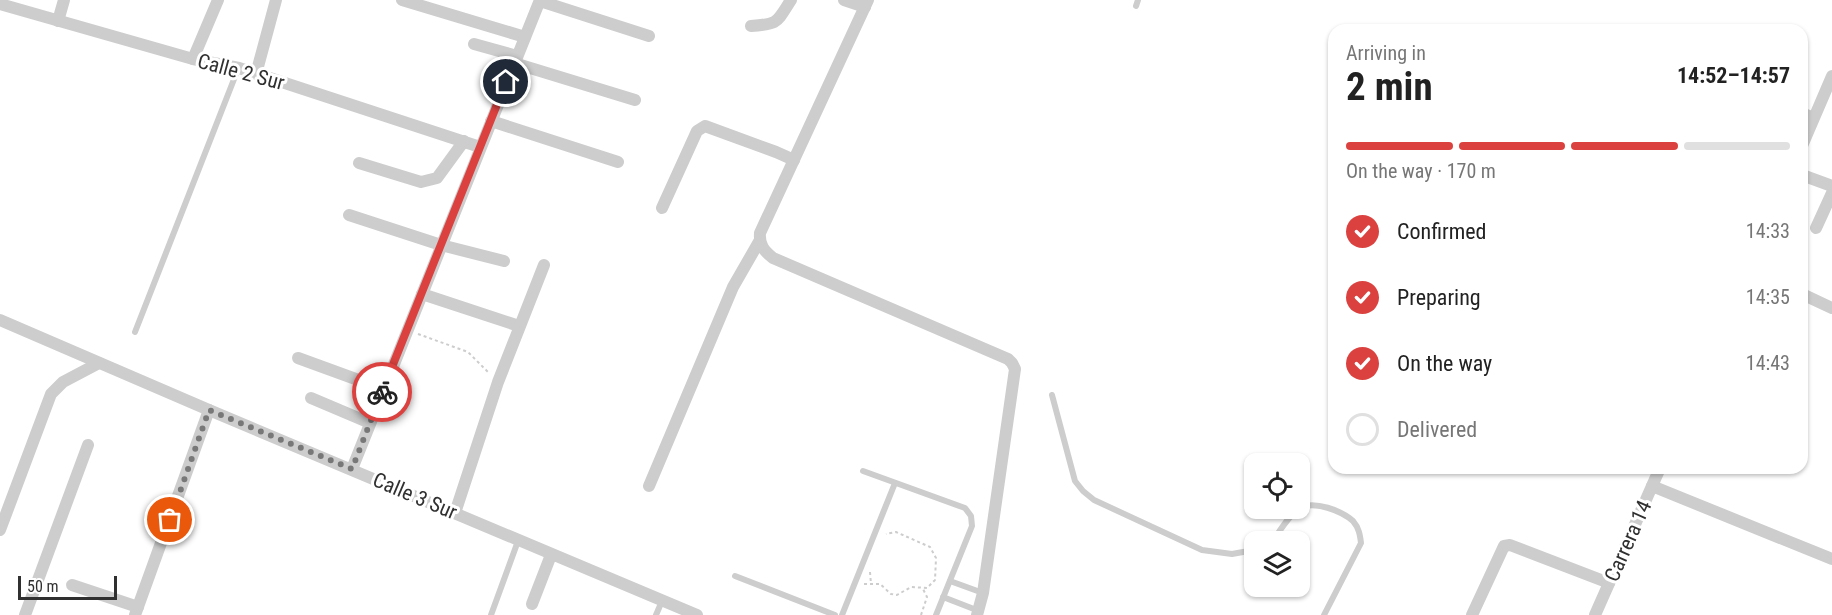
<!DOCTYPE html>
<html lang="en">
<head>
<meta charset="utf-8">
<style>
  body { margin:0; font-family:"Roboto Condensed",sans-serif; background:#f2f2f2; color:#222; height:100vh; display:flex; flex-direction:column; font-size:22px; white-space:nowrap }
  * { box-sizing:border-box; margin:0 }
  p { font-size:20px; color:#767676 }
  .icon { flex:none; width:33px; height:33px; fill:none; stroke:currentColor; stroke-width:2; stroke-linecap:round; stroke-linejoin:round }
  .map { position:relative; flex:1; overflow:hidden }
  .details { position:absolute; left:1328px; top:24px; width:480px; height:450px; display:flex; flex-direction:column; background:#fff; border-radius:18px; box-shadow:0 2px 4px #0004 }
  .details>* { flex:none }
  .tools { position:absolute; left:1244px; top:453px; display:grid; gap:12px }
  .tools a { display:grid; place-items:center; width:66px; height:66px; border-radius:12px; background:#fff; box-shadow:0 2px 4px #0004; font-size:30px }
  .scale { position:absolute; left:18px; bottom:15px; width:99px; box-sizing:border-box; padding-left:6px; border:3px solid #303030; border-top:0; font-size:16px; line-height:21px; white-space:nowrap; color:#303030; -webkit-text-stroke:4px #fff; paint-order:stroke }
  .pin { position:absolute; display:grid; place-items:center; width:51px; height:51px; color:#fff; margin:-26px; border:3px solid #fff; border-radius:50%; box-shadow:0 2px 6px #0007 }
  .courier { position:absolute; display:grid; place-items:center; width:60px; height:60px; margin:-30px; border:4px solid #db423f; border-radius:50%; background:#fff; color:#222; box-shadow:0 2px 8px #0007 }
  .summary em { font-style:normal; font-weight:700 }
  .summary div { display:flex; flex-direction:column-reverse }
  .summary { display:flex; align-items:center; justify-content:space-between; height:102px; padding:0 18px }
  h1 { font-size:39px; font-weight:700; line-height:45px }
  .bar { display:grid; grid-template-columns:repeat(4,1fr); gap:9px 6px; align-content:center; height:72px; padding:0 18px }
  .bar i { height:8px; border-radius:4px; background:#e0e0e0 }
  .bar .on { background:#db423f }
  .bar p { grid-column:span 4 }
  ol { padding:0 18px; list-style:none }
  li { display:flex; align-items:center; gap:18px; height:66px }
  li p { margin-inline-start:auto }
  li .icon { padding:6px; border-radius:50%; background:#db423f; color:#fff; stroke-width:4 }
  li:last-child { color:#767676 }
  li i { width:33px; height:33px; border:3px solid #e0e0e0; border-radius:50% }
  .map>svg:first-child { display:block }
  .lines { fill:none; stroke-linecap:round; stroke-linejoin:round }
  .path { stroke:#cdcdcd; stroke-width:2; stroke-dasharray:3 3; stroke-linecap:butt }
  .lane { stroke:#cdcdcd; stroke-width:6 }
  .street { stroke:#cdcdcd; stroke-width:12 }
  .done { stroke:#787878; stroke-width:6; stroke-dasharray:0 10.8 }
  .route { stroke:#db423f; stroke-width:8 }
  .labels { text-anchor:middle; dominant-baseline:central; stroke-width:6; stroke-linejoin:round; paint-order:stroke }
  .street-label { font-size:21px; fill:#303030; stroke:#fff }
</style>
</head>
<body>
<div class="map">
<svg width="1832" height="615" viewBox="0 0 1832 615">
  <rect width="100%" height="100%" fill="#fff"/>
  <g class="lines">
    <g class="path">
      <path d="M418,334l50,18 20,20"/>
      <path d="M870,572l1,12"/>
      <path d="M864,584h16l11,10 6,1 14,-8 16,1 8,-8 1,-22 -6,-11 -34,-15 -10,2"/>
      <path d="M921,615l6,-18 -4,-8"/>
    </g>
    <g class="lane">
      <path d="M1136,6l2,-6"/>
      <path d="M135,332l103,-263"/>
      <path d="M1052,395l23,86 8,10 11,9 108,50 30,4 22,-4"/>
      <path d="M863,471l102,37 6,8 1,10 -36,89"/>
      <path d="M1272,542c8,-11 16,-26 28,-34 14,-8 42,3 53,13 6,7 7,14 8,22l-37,72"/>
      <path d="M735,576l100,39"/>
      <path d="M950,581l33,12"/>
      <path d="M943,597l36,14"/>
      <path d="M491,615l27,-74"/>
      <path d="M656,615l6,-14"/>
      <path d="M842,615l53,-132"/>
    </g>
    <g class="street">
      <path d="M402,0l123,37"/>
      <path d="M844,0l21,7"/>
      <path d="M868,0l-108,233c-1,12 4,18 13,25l235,101 4,4 3,6 -32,224 -6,22"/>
      <path d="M540,1l109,35"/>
      <path d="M0,4l193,55 46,9 241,79"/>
      <path d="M58,21l6,-21"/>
      <path d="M751,26c28,-2 25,-3 40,-26"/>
      <path d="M474,44l43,12"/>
      <path d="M193,59l25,-59"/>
      <path d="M514,63l121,37"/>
      <path d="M256,74l20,-74"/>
      <path d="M1802,113l11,5"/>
      <path d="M491,121l127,41"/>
      <path d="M1802,146l30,-70"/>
      <path d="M359,163l62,19 16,-4 27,-37"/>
      <path d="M1802,175l30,11"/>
      <path d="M662,208l35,-77 8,-5 71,26 18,8"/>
      <path d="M349,215l92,30 63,16"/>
      <path d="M1816,228l16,-35"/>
      <path d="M422,294l97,32"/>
      <path d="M1802,294l30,14"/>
      <path d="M0,320l209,90 488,205"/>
      <path d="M298,358l85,31"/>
      <path d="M311,398l59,25"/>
      <path d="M352,469l188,-469"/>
      <path d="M649,486l84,-199 27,-47"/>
      <path d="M1652,486l180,73"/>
      <path d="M455,513l43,-131 46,-117"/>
      <path d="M0,530l51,-136 12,-12 36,-19"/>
      <path d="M72,585l66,22"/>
      <path d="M532,604l19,-49"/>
      <path d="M25,615l63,-170"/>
      <path d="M135,615l74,-205"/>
      <path d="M1472,615l32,-69 6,-1 99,38"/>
      <path d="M1595,615l65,-147"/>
    </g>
  </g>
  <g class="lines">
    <path class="done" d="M170,520l39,-110 143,59 30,-77"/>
    <path class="route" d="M382,392l124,-310"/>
  </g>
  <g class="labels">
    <g class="street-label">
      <text transform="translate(241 72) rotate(15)">Calle 2 Sur</text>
      <text transform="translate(415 496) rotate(23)">Calle 3 Sur</text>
      <text transform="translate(1628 541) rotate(-66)">Carrera 14</text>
    </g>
  </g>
</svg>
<div class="tools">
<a><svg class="icon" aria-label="locate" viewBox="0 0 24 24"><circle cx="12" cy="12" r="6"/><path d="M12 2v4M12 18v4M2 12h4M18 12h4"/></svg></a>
<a><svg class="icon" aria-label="layers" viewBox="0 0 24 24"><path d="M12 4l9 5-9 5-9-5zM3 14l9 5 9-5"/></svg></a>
</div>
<div class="scale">50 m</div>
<div class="pin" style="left:170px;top:520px;background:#ea580c"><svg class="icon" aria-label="bag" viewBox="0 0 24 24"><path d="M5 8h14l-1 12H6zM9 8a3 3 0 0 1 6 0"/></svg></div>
<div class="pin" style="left:506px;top:82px;background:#1f2937"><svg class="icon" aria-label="home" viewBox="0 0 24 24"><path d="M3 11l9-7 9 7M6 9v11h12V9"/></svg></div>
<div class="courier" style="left:382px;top:392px"><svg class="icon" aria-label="bike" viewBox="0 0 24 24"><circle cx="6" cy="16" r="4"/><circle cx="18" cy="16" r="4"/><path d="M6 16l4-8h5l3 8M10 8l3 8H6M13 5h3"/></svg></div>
<section class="details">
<div class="summary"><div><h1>2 min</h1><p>Arriving in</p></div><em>14:52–14:57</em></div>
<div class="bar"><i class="on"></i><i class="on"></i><i class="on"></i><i></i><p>On the way · 170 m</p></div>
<ol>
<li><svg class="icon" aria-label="check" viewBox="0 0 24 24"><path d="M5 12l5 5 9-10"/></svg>Confirmed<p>14:33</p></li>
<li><svg class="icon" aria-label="check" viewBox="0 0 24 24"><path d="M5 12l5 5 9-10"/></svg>Preparing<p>14:35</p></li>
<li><svg class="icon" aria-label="check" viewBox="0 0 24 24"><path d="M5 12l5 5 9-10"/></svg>On the way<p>14:43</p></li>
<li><i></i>Delivered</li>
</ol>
</section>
</div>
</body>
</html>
